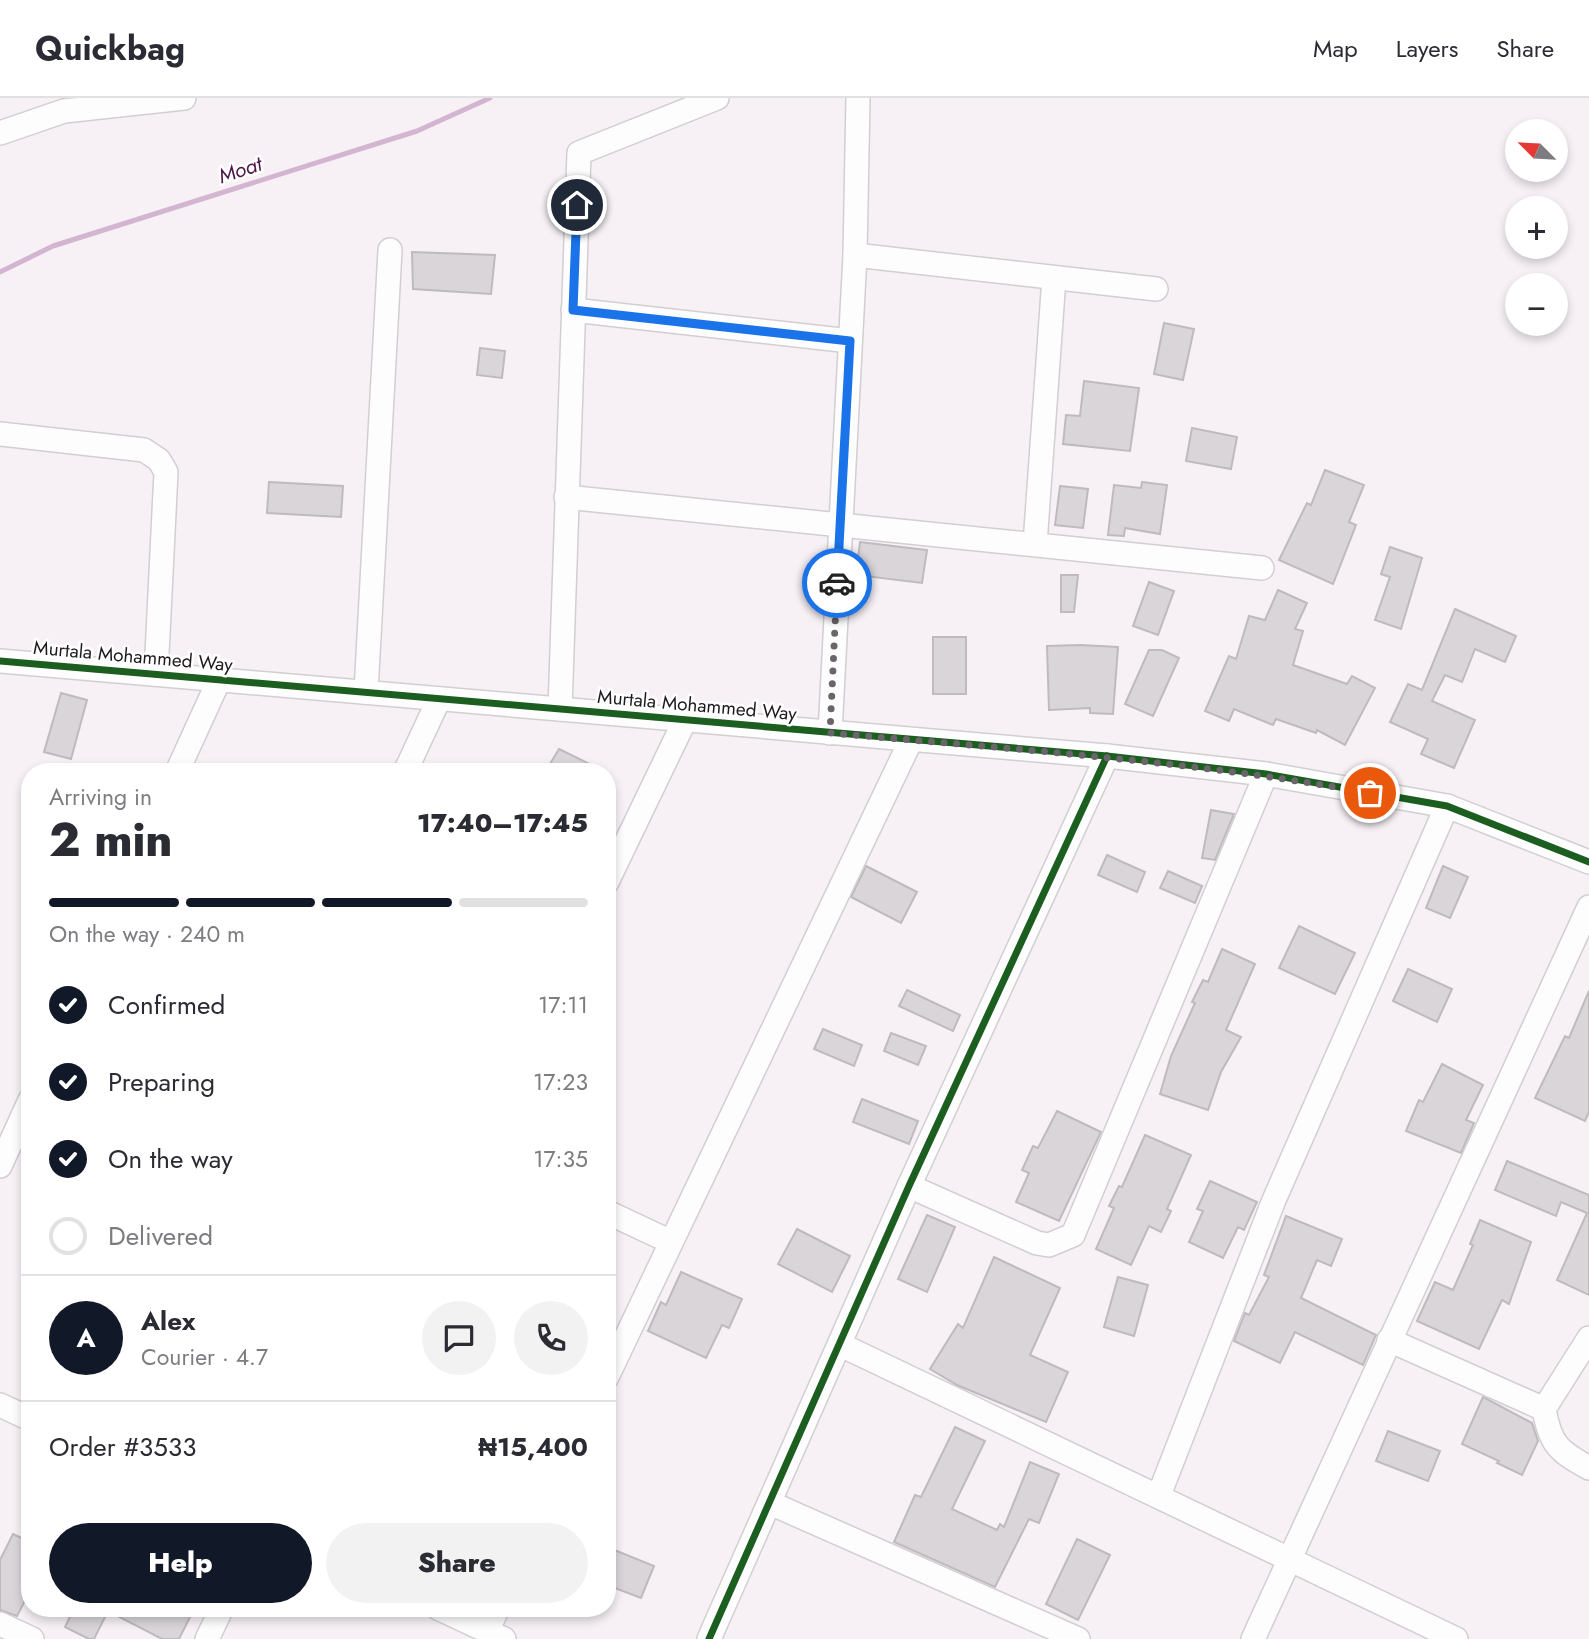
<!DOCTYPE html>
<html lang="en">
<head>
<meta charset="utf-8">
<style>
  body { margin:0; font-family:Jost,sans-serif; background:#f2f2f3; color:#2b2b33; height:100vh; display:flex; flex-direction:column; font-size:26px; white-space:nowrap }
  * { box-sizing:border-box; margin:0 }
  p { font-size:23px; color:#7c7c81 }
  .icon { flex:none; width:38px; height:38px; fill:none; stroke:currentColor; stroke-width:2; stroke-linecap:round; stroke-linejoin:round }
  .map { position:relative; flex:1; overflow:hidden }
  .sheet { position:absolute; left:21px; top:665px; width:595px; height:854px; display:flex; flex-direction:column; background:#fff; border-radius:28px; box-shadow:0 4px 10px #0003 }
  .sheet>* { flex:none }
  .needle { width:46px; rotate:294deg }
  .fabs { position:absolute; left:1505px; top:21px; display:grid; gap:14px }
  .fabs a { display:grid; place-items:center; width:63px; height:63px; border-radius:50%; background:#fff; box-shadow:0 4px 10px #0003; font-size:35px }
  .pin { position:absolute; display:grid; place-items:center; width:60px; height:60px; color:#fff; margin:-30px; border:4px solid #fff; border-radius:50%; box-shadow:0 2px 7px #0007 }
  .courier { position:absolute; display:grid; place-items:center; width:70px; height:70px; margin:-35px; border:5px solid #1a73e8; border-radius:50%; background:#fff; color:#222; box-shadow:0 2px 9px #0007 }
  .summary em { font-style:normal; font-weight:800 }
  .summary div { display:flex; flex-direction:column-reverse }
  .summary { display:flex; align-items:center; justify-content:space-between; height:119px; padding:0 28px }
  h1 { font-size:46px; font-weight:800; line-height:52px }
  .bar { display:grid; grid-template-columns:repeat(4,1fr); gap:10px 7px; align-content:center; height:84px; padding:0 28px }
  .bar i { height:9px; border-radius:5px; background:#e1e1e2 }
  .bar .active { background:#111827 }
  .bar p { grid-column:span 4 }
  .line { display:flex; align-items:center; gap:18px; padding:0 28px; border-top:2px solid #e1e1e2 }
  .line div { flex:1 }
  .round { display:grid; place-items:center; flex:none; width:74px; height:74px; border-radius:37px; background:#f2f2f3 }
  ol { padding:0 28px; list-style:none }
  li { display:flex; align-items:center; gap:21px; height:77px }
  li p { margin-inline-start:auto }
  li .icon { padding:7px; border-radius:50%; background:#111827; color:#fff; stroke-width:4 }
  li:last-child { color:#7c7c81 }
  li i { width:38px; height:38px; border:4px solid #e1e1e2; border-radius:50% }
  .button { display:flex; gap:14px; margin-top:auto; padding:14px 28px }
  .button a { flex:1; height:80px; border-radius:42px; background:#111827; color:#fff; font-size:28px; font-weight:800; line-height:80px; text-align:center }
  .button a+a { background:#f2f2f3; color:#2b2b33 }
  header { display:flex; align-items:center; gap:42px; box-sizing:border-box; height:98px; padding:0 35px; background:#fff; border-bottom:2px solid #e1e1e2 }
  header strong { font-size:33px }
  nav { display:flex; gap:38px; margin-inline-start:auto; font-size:24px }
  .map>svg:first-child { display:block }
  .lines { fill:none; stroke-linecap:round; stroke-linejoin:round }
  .stream { stroke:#d4b5d1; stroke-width:5 }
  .building { fill:#d9d5d9; stroke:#bebabe; stroke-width:2 }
  .minor-casing { stroke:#d2ced2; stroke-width:26 }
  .minor { stroke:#fefdfe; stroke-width:23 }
  .cycleway-casing { stroke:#fff; stroke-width:11 }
  .cycleway { stroke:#1b5e20; stroke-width:7 }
  .done { stroke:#6a656a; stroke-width:7; stroke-dasharray:0 12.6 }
  .route { stroke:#1a73e8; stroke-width:9 }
  .labels { text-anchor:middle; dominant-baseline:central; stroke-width:5; stroke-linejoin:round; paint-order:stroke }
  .street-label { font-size:19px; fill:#1e1a1e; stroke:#fff }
  .water-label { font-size:21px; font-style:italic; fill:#4b1748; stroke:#fff }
</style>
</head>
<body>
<header>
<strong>Quickbag</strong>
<nav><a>Map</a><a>Layers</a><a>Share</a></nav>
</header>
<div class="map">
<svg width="1589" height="1541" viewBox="0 0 1589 1541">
  <rect width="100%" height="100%" fill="#f7f1f6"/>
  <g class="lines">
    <path class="stream" d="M0,174l53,-26 364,-115 73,-33"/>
  </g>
  <g class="building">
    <path d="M412,154l83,3 -4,39 -78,-5z"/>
    <path d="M1164,225l30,6 -11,51 -29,-6z"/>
    <path d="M480,250l25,3 -3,27 -25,-3z"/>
    <path d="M1084,283l55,7 -9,63 -67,-7 3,-29 14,1z"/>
    <path d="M1192,330l45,9 -6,32 -45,-8z"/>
    <path d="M1325,372l39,15 -15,37 7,3 -23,59 -54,-24 28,-57 4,2z"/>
    <path d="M269,384l74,4 -2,31 -74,-4z"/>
    <path d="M1142,384l25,3 -7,49 -35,-6 -1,8 -16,-1 6,-50 27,3z"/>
    <path d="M1060,388l28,3 -5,39 -28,-3z"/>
    <path d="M860,444l67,8 -5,33 -66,-8z"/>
    <path d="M1390,449l32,11 -21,71 -26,-9 15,-43 -9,-3z"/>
    <path d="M1061,477h17l-4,37h-13z"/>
    <path d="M1149,484l25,9 -16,44 -25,-9z"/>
    <path d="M1278,492l29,13 -12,26 8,2 -10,34 54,19 5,-8 23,12 -30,57 -28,-15 -1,3 -40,-14 -3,6 -39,-16 -5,12 -24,-10 24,-55 7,3 13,-43 16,4z"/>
    <path d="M1455,511l61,27 -11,26 -30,-13 -13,33 -17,-7 -13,26 43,19 -21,48 -33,-14 7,-15 -38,-17 18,-38 14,6z"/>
    <rect x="933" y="539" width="33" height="57"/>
    <path d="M1080,547l38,2 -5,67 -23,-1v-5l-41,2 -2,-64z"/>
    <path d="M1149,552h13l17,8 -26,58 -28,-12z"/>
    <path d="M61,595l26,7 -16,59 -27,-7z"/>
    <path d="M559,651l47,23h-61z"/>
    <path d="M1211,712l23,4 -19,46 -13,-2z"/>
    <path d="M1107,757l38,17 -8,20 -39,-17z"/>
    <path d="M866,768l51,26 -16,31 -50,-26z"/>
    <path d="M1443,768l25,11 -18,41 -24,-10z"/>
    <path d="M1168,773l34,15 -7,17 -35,-15z"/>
    <path d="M1299,828l56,27 -20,41 -56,-26z"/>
    <path d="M1222,851l33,15 -29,66 15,7 -20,35 -13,38 -48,-16 11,-38 24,-53 -3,-1 11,-22 5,2z"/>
    <path d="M1408,871l44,20 -15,33 -44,-21z"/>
    <path d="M907,892l53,25 -7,16 -54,-25z"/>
    <path d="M1589,893v121l-4,9 -50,-23 30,-62 4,2z"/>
    <path d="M823,931l39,16 -8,21 -40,-17z"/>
    <path d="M891,935l35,13 -8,19 -34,-14z"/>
    <path d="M1442,966l41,21 -17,35 8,3 -13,30 -55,-22 13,-31 4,2z"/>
    <path d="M862,1001l56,22 -9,23 -56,-22z"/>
    <path d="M1057,1013l44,21 -42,89 -43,-19 13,-29 -7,-3 11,-24 5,2z"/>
    <path d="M1145,1037l46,20 -24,54 4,2 -10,21 -12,-6 -18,39 -35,-16 18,-41 -5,-2 10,-20 3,1z"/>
    <path d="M1507,1063l82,34v100l-32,-15 30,-67 -26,-11 -5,14 -61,-26z"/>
    <path d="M1210,1083l47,21 -13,28 -6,-3 -15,31 -34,-16 14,-31 -6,-2z"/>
    <path d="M927,1117l28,12 -28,65 -29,-13z"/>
    <path d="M1286,1118l56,23 -11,27 -14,-6 -16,38 75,37 -13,30 -68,-33 -15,31 -46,-22 11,-28 4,2 20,-38 -5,-2z"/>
    <path d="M1480,1122l51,22 -22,62 -7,-4 -23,49 -62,-28 18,-39 18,8 20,-45 -3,-1z"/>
    <path d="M797,1131l53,27 -18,36 -54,-28z"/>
    <path d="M994,1159l66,31 -30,67 38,17 -22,50 -89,-37 -27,-16 28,-45 5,4z"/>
    <path d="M681,1174l61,27 -13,29 -7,-3 -16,33 -58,-27 13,-29 5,3z"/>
    <path d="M1118,1179l30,8 -14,51 -30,-9z"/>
    <path d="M1483,1299l49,26 6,18 -16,34 -25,-12 2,-2 -37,-17z"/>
    <path d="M955,1329l30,14 -33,68 45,21 3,-6 4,3 26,-65 29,12 -20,49 -10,-4 -34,68 -101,-45 21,-47 6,2z"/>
    <path d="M1388,1333l52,20 -12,30 -52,-20z"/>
    <path d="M13,1436l17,8v49l-13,25 -17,-6v-50z"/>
    <path d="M1077,1441l33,16 -32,65 -32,-16z"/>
    <path d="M607,1449l47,19 -13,32 -34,-13z"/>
    <path d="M74,1510h110l8,5 -13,26h-17l-54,-28 -14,28h-5l-24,-12z"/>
  </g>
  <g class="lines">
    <defs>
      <g id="minor">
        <path d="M0,35l64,-22 120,-13"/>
        <path d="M855,157l301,34"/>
        <path d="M573,212l277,31"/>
        <path d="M0,336l144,16 15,10 7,12 -10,202"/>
        <path d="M566,399l696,71"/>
        <path d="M1035,446l19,-266"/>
        <path d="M0,563l1107,95 159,18 181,32 142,56"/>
        <path d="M366,594l24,-442"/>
        <path d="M560,611l19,-556 138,-55"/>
        <path d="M830,635l25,-478 3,-157"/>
        <path d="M177,674l42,-92"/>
        <path d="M405,674l34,-73"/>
        <path d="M607,784l78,-162"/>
        <path d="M0,1068l30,-66"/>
        <path d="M909,1088l128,57 12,2 24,-10 193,-461"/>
        <path d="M607,1114l64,30"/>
        <path d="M1589,1240l-45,71c6,35 14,42 45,59"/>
        <path d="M1389,1242l155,69"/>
        <path d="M841,1247l615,294"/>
        <path d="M607,1279l304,-637"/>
        <path d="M0,1307l30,14"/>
        <path d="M1159,1397l115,-295 173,-394"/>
        <path d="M770,1405l308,136"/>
        <path d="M438,1510l66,31"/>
        <path d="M0,1526l32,15"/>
        <path d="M487,1533l11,-23"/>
        <path d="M207,1541l15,-31"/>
        <path d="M709,1541l200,-453 198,-430"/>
        <path d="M1253,1541l336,-732"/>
      </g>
    </defs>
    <use href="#minor" class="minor-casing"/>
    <use href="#minor" class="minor"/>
    <defs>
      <g id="cycleway">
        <path d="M0,563l1107,95 159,18 181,32 142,56"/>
        <path d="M709,1541l200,-453 198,-430"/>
      </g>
    </defs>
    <use href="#cycleway" class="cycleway-casing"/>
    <use href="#cycleway" class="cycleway"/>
  </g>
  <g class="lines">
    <path class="done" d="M837,485l-7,150c181,16 361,28 540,60"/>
    <path class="route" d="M577,107l-4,105 277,31 -13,242"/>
  </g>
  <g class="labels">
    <g class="street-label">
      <text transform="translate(133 558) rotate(5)">Murtala Mohammed Way</text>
      <text transform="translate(697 607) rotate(5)">Murtala Mohammed Way</text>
    </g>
    <g class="water-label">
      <text transform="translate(240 72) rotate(-18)">Moat</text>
    </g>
  </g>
</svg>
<div class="fabs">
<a><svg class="needle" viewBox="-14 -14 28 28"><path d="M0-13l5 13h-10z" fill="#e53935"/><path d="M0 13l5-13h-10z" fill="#7c7c81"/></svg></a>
<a>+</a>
<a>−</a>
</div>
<div class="pin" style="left:1370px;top:695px;background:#ea580c"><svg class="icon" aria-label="bag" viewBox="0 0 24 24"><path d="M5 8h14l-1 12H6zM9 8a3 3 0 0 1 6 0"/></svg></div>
<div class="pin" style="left:577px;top:107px;background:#1f2937"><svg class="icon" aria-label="home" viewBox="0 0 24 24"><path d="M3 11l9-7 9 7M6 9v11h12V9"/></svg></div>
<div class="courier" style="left:837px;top:485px"><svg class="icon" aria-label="car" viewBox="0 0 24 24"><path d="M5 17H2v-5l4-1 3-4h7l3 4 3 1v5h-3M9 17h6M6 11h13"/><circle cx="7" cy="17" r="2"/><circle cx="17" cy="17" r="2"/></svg></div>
<section class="sheet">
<div class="summary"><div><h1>2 min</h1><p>Arriving in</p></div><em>17:40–17:45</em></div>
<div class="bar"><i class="active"></i><i class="active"></i><i class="active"></i><i></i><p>On the way · 240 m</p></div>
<ol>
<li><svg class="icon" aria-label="check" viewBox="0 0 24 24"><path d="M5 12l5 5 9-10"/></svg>Confirmed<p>17:11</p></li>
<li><svg class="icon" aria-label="check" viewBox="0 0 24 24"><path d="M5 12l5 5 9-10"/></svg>Preparing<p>17:23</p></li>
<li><svg class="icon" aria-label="check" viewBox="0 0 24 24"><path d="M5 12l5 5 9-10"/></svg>On the way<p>17:35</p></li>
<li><i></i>Delivered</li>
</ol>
<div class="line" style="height:126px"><b class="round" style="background:#111827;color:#fff">A</b><div><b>Alex</b><p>Courier · 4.7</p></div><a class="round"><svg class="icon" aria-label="chat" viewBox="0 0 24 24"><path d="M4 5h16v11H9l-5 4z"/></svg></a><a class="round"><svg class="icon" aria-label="phone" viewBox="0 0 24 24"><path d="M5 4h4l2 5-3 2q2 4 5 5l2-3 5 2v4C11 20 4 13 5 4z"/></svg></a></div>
<div class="line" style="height:91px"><div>Order #3533</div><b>₦15,400</b></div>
<div class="button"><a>Help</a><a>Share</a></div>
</section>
</div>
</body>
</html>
